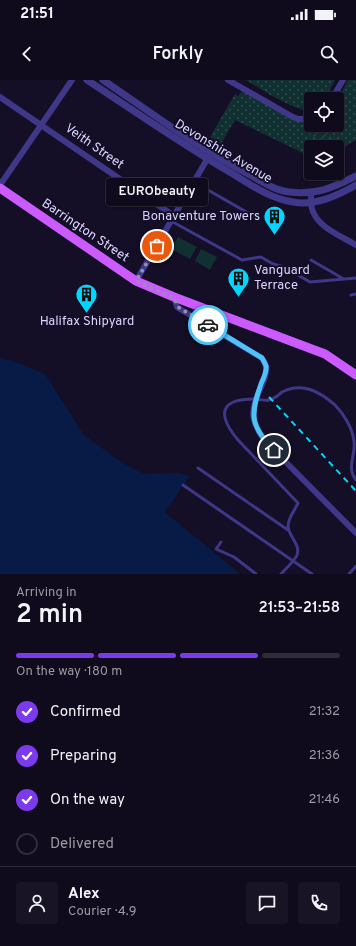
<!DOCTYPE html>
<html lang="en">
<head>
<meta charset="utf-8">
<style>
  body { margin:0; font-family:Overpass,sans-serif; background:#181325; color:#f1f3f6; height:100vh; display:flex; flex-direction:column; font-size:15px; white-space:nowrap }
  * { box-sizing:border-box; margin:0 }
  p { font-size:13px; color:#9b9aa3 }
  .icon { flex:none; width:22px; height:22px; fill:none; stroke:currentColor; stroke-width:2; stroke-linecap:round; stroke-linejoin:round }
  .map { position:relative; height:494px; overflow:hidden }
  .side { display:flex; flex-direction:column; background:#0f0a1c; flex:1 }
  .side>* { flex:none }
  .buttons { position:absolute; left:304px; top:12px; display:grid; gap:8px }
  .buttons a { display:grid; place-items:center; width:40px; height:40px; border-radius:4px; background:#0f0a1c; box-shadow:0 1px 3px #0004,0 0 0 1px #2f2b3b; font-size:20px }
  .pin { position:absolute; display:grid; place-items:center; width:34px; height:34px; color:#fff; margin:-17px; border:2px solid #fff; border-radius:50%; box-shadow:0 1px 4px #0007 }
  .courier { position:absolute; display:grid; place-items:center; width:40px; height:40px; margin:-20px; border:3px solid #4fc3f7; border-radius:50%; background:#fff; color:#222; box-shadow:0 1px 5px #0007 }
  .bubble { position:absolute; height:28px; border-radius:4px; background:#0f0a1c; box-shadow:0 1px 3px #0004,0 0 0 1px #2f2b3b; font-size:13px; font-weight:600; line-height:28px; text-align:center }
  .headline em { font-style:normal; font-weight:600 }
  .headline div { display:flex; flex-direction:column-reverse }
  .headline { display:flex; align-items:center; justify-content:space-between; height:68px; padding:0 16px }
  h1 { font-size:26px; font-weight:600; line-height:30px }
  .bar { display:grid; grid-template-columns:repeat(4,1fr); gap:6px 4px; align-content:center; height:48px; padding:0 16px }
  .bar i { height:5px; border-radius:3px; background:#2f2b3b }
  .bar .active { background:#7c3aed }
  .bar p { grid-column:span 4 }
  .line { display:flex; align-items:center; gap:10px; padding:0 16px; border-top:1px solid #2f2b3b }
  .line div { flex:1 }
  .round { display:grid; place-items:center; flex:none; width:42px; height:42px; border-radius:4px; background:#181325 }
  ol { padding:0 16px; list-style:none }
  li { display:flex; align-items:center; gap:12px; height:44px }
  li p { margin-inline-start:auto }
  li .icon { padding:4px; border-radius:50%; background:#7c3aed; color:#fff; stroke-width:4 }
  li:last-child { color:#9b9aa3 }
  li i { width:22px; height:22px; border:2px solid #2f2b3b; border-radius:50% }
  .status { display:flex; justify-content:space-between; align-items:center; height:28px; padding:0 20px; background:#0f0a1c; direction:ltr }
  .status svg { height:11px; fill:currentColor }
  header { display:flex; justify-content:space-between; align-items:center; height:52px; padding:0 16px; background:#0f0a1c; font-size:18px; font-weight:600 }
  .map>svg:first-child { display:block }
  .grass { fill:url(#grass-dots) }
  .garden { fill:url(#garden-furrows) }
  .pitch { fill:#113031 }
  .water { fill:#081b46 }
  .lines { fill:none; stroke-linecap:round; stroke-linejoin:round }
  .service { stroke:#3f3787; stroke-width:3 }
  .minor { stroke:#3f3787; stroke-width:6 }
  .tertiary { stroke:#3f3787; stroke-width:7 }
  .primary { stroke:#cc5bff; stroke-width:9 }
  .rail { stroke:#00d6ff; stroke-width:2; stroke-dasharray:6 5; stroke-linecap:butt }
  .done { stroke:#958fb3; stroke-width:4; stroke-dasharray:0 7.2 }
  .route { stroke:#4fc3f7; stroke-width:5 }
  .labels { text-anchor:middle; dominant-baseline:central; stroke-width:4; stroke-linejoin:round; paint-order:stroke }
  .street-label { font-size:13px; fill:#dbd4ff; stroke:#140e26 }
  .poi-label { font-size:13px; fill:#dbd4ff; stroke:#140e26; text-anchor:end }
</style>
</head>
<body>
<div class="status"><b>21:51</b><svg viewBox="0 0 49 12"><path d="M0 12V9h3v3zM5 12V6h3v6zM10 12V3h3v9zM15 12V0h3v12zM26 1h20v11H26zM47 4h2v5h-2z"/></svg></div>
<header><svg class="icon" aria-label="back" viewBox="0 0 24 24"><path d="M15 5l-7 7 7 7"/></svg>Forkly<svg class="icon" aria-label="search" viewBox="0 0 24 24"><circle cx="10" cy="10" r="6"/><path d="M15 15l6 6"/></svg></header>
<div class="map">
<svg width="356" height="494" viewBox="0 0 356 494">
  <defs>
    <pattern id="grass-dots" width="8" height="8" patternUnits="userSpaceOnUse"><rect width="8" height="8" fill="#113031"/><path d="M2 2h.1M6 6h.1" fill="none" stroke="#334d50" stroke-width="1.8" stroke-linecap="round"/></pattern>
    <pattern id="garden-furrows" width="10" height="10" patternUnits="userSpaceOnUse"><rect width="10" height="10" fill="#113031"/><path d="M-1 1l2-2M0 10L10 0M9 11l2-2" fill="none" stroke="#334d50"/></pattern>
  </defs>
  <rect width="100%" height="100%" fill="#140e26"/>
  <g class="grass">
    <path d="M246,0h89l-10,19h-14v11c-14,3 -52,-22 -65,-30z"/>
    <path d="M348,0h8v60l-19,11v-4h-26v10l-76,-37 -14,24 -11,-7 25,-43 3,2 4,-5 61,31h8v3h26v-25z"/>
  </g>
  <path class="garden" d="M311,43v2h19l3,2 -3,5 -8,8h-4l-15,-11 2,-5z"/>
  <g class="pitch">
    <path d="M178,157l19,10 -7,12 -19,-10z"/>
    <path d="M201,169l16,8 -7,13 -15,-9z"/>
  </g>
  <path class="water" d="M0,278l16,4 29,12 39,61 37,27 23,12 34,-1 12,3 -25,36 75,62h-240z"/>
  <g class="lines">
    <g class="service">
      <path d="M194,102l63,36"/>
      <path d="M171,141l71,39 19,-3 12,7 11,3 26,15 46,-4"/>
      <path d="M311,180l31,18"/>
      <path d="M351,215l5,-1"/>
      <path d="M198,388l90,62"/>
      <path d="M183,405l129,89"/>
      <path d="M221,462l-5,7 18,8 22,17"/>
      <path d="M281,494c5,-6 13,-12 16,-19 4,-11 -9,-19 -9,-29 0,-8 7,-16 10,-23l-60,-63c-20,-24 -20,-41 16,-41 5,0 10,2 15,1 6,-1 9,-5 13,-8 20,-10 37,-1 53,13 9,9 18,24 19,37 2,13 -8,26 2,38"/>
      <path d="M349,494l7,-8"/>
    </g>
    <g class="minor">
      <path d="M228,0l65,37 5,2h13"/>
      <path d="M0,17l174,119"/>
      <path d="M332,19l11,-19"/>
      <path d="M0,105l72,-105"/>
      <path d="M311,113c0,6 0,11 1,16 5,18 29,27 44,36"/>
      <path d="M136,201l73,-125"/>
      <path d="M174,217l3,10 3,2 82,49c1,2 3,5 4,8 3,15 -17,34 -12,54 2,7 6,14 10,20l92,93"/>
    </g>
    <g class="tertiary">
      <path d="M87,0c49,32 96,65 146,94 18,11 38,25 60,28 22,4 44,-6 63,-17"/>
      <path d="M103,0c47,32 94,67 145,94 13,7 27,17 42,18 27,3 42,-4 66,-16"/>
    </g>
    <path class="primary" d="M0,108l136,93 38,16 151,57 31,21"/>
    <path class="rail" d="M269,317l87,94"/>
  </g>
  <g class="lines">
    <path class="done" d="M157,166l-21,35 38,17 4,9 30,18"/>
    <path class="route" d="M208,245l54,33c1,2 3,5 4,8 1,6 -3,13 -5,18 -11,31 -11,42 13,66"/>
  </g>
  <defs>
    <symbol id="building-pin" viewBox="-11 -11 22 30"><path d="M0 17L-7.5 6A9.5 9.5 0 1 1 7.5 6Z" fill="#00d6ff" stroke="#140e26"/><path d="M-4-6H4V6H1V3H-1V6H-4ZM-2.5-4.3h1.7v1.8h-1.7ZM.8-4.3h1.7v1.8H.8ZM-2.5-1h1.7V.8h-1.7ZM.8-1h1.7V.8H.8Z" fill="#111"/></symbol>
  </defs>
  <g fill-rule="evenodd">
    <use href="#building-pin" x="262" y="124" width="25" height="34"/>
    <use href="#building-pin" x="226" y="186" width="25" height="34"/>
    <use href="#building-pin" x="74" y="202" width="25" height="34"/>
  </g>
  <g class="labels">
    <g class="street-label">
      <text transform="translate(94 67) rotate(35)">Veith Street</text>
      <text transform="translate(223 72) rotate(31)">Devonshire Avenue</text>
      <text transform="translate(85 151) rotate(34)">Barrington Street</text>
    </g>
    <g class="poi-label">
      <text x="260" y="137">Bonaventure Towers</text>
      <text x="254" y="191" text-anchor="start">Vanguard<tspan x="254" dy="15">Terrace</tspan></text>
      <text x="87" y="242" text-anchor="middle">Halifax Shipyard</text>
    </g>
  </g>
</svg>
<div class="buttons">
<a><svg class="icon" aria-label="locate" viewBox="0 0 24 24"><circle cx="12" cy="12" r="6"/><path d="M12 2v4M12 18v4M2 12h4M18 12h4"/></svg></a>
<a><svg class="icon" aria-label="layers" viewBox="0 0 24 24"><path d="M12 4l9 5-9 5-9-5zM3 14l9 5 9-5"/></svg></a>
</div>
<div class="pin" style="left:157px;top:166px;background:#ea580c"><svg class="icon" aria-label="bag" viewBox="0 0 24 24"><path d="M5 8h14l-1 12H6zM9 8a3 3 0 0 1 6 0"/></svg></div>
<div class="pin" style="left:274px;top:370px;background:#1f2937"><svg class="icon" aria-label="home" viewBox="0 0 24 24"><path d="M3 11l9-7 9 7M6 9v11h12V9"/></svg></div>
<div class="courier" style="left:208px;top:245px"><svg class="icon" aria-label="car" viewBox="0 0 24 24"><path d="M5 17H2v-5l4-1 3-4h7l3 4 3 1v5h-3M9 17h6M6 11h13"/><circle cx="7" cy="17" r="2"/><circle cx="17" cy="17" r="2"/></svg></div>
<div class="bubble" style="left:106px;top:98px;width:102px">EURObeauty</div>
</div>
<section class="side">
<div class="headline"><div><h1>2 min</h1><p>Arriving in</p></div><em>21:53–21:58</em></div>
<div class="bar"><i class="active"></i><i class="active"></i><i class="active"></i><i></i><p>On the way · 180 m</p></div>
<ol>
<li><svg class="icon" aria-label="check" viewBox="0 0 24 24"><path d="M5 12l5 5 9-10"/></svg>Confirmed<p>21:32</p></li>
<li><svg class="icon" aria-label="check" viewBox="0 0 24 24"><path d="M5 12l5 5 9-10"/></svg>Preparing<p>21:36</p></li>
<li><svg class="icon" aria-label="check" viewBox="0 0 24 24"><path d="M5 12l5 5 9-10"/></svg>On the way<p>21:46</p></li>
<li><i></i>Delivered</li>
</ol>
<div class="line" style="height:72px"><a class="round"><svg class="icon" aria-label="person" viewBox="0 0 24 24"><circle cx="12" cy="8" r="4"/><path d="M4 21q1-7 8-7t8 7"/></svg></a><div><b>Alex</b><p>Courier · 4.9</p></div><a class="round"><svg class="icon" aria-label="chat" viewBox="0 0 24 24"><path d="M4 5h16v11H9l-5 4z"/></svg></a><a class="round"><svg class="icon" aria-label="phone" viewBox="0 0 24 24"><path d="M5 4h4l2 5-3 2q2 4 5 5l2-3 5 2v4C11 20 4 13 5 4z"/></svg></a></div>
</section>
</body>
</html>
